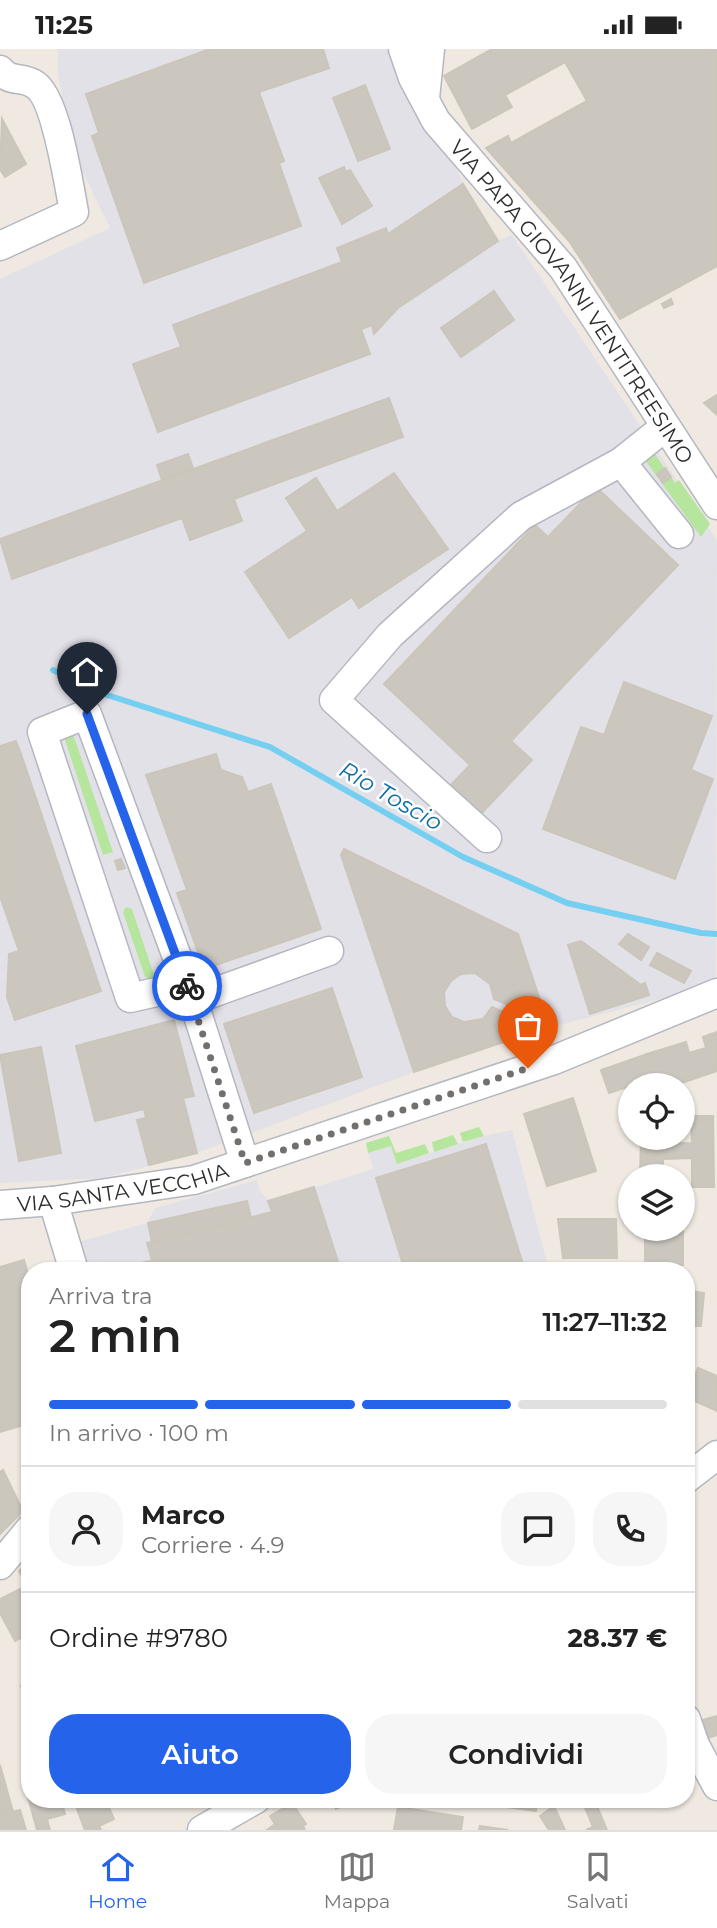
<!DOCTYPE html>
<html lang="it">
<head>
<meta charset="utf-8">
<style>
  body { margin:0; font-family:Montserrat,sans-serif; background:#f6f6f6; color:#222; height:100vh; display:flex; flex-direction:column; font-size:26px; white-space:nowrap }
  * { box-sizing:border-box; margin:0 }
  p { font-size:23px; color:#767676 }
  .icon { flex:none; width:38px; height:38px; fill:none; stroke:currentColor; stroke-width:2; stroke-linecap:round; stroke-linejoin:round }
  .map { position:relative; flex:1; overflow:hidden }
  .side { position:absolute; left:21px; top:1213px; width:674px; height:546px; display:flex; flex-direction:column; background:#fff; border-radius:28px; box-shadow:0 2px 5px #0004 }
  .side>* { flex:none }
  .controls { position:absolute; left:618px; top:1024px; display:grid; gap:14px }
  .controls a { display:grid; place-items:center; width:77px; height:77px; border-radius:50%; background:#fff; box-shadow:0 2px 5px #0004; font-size:35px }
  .pin { position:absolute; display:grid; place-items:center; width:60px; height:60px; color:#fff; margin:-72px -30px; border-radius:50% 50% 50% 0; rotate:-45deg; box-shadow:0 0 7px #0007 }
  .pin .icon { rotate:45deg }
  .courier { position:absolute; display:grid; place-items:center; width:70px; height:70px; margin:-35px; border:5px solid #2563eb; border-radius:50%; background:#fff; color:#222; box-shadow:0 2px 9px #0007 }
  .overview em { font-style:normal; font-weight:600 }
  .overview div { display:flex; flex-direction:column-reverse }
  .overview { display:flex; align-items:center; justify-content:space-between; height:119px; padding:0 28px }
  h1 { font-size:46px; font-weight:600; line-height:52px }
  .bar { display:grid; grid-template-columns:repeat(4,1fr); gap:10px 7px; align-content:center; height:84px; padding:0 28px }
  .bar i { height:9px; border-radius:5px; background:#e0e0e0 }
  .bar .on { background:#2563eb }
  .bar p { grid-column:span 4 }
  .line { display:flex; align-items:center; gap:18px; padding:0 28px; border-top:2px solid #e0e0e0 }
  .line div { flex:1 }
  .round { display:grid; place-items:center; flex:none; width:74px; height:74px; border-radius:28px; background:#f6f6f6 }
  .button { display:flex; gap:14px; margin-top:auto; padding:14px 28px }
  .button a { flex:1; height:80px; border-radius:28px; background:#2563eb; color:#fff; font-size:28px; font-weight:600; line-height:80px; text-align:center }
  .button a+a { background:#f6f6f6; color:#222 }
  .status { display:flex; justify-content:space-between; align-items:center; height:49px; padding:0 35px; background:#fff; direction:ltr }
  .status svg { height:19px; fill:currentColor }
  .dock { display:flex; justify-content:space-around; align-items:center; height:98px; border-top:2px solid #e0e0e0; background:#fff; font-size:19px; color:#767676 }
  .dock a { display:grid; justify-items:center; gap:4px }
  .dock .on { color:#2563eb }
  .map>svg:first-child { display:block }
  .industrial { fill:#e3e1e8 }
  .green { fill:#b6e59e }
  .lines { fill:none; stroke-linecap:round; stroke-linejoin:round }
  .stream { stroke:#75cff0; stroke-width:6 }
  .building { fill:#cbc7bf; stroke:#cbc5ba; stroke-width:2 }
  .minor-casing { stroke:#b4b7c1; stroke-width:31 }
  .minor { stroke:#fff; stroke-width:28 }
  .done { stroke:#726f6d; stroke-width:7; stroke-dasharray:0 12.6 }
  .route { stroke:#2563eb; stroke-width:9 }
  .labels { text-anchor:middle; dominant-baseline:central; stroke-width:5; stroke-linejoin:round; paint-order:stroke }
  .street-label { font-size:21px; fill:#2e2e2e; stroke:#fff }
  .water-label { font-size:23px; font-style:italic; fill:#0d6fa3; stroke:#fff }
</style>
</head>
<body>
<div class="status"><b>11:25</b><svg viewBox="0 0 49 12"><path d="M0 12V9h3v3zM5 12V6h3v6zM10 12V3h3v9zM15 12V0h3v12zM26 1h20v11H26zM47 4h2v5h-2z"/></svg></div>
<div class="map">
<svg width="717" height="1781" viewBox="0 0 717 1781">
  <rect width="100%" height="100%" fill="#efe9e1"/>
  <g class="industrial">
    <path d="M58,0h329l110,192 15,-6 205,305 -1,445 -173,44 -129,43 -217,81 -94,25 -103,5v-904l110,-51 -37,-76 -15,-78z"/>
    <path d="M512,1081l37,140h-466l-9,-27 73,-20 8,-15 102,-28 3,11 9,10 105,-32 -6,-16 23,-7 7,17 86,-27z"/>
  </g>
  <g class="green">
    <path d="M652,401l13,19 -2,14 8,-6 4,6 4,-3 31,44 -9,13 -59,-81z"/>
    <path d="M73,685l40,118 -10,3 -39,-118z"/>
    <path d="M126,858l6,2 22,66 -2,4 -7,-2 -22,-65z"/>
    <path d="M479,1078l5,9 -21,6 -3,-9z"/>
    <path d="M453,1086l5,9 -24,8 -2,-10z"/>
    <path d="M389,1087l7,17 29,-9 4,9 -32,11 -6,-18 -23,7 -2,-10z"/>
  </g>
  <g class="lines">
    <path class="stream" d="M53,621l51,24 166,53 193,110 104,46 134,30 16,1"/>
  </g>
  <g class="building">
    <path d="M210,0h113l6,19 -70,24 25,69 -5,2 22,63 -157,57 -52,-147 7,-3 -13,-39z"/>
    <path d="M492,0h225v217l-97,53 -51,-78 -83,-93 22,-12 3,7 76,-42 -22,-39 -60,33 7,12 -40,22 -28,-53z"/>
    <path d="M365,36l25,64 -32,12 -25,-63z"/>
    <path d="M2,70l24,45 -21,13 -5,-8z"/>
    <path d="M344,118l2,5 4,-2 22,36 -30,18 -23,-46z"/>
    <path d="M463,135l35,57 -100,67 -24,26 -2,-9 -11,4 9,25 -212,78 -25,-68 48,-17 -8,-22 169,-63 -5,-14 49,-20 2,6z"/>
    <path d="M494,242l20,29 -53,37 -20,-29z"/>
    <path d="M671,250l2,5 -9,4 -2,-4z"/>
    <path d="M717,346v20l-13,-12z"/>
    <path d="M389,349l14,39 -169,62 8,22 -52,19 -8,-22 -170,61 -12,-40z"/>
    <path d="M188,405l5,14 -31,12 -5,-15z"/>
    <path d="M665,419l6,9 -8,6 -6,-9z"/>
    <path d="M394,424l54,76 -89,59 -7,-11 -63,41 -44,-66 62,-41 -21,-33 30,-20 21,33z"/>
    <path d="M596,438l82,78 -167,176 21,19 -56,59 -30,-29 24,-25 -86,-81 151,-159 13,12z"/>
    <path d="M624,633l88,34 -21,54 22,9 -38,100 -132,-50 38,-102 23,8z"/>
    <path d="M16,692l5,13 -21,7v-15z"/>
    <path d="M21,705l80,237 -86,29 -8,-23 2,-43 10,-3 -19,-55v-135z"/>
    <path d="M216,705l5,16 21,7 6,15 23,-8 50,145 -117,40 -27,-76 10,-3 -41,-115z"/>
    <path d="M344,800l174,85 29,87 -53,-22 -4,-15 -15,-11 -14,1 -10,7 -7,11 1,14 7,11 12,5 19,-3 9,-12 51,22 -129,43 -73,-217z"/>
    <path d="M121,810l4,9 -7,2 -3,-9z"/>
    <path d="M628,885l21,13 -8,13 -22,-16z"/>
    <path d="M581,892l60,44 4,-2 4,12 -59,19 -22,-69z"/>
    <path d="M657,904l34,18 -7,12 -34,-18z"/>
    <path d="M332,939l30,89 -108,36 -30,-89z"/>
    <path d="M174,971l20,76 -11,2 14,55 -48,12 -12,-45 9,-2 -2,-9 -49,12 -19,-75z"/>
    <path d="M717,983v39l-41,14h-19l-10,-31 39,-12 3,11 17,-5 -3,-11z"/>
    <path d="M41,998l20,106 -42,8 -19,-106z"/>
    <path d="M647,1005l8,24 -46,15 -8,-23z"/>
    <path d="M573,1049l23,73 -49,15 -23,-72z"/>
    <path d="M691,1067h22l1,71h-22v-29l-29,1v17h-23l1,-39h22v7l29,-1z"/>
    <path d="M486,1095l39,127h-120l-29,-93z"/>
    <path d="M314,1138l27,84h-182l-3,-11h-4l-5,-17 125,-31 -4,-11z"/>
    <path d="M247,1152l4,17 -99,24 -4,-19z"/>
    <path d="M558,1170h58l1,39h-54z"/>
    <rect x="645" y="1181" width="38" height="35"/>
    <path d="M24,1211l6,21v142l-30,9v-165z"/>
    <path d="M156,1211l3,11h-21l-2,-7z"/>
    <path d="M686,1241l18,3 -3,33h-15z"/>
    <path d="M698,1319l19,8v35l-31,-14z"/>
    <path d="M686,1379l8,8 -8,9z"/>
    <path d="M3,1421l20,41 -23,23v-62z"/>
    <path d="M30,1511v24l-3,1 -8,-14z"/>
    <path d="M30,1535v49l-15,8 -15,-28v-14z"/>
    <path d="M686,1548l8,23 -8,3z"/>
    <path d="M30,1634v24l-9,-21z"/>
    <path d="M717,1667v19l-12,4 -6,-18z"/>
    <path d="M0,1716l13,47 -13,3z"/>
    <path d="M30,1724v26h31l4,15 -18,5 3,11h-13l-15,-55z"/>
    <path d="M105,1750l9,20 -15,7 2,4h-16l-8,-21z"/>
    <path d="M332,1750h28l-24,10z"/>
    <path d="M471,1750h66l-1,12 -66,-9z"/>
    <path d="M565,1750h29l13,31h-21l7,-3 -11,-27 -10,5z"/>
    <path d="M292,1754l14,21 -3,2 2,4h-38l8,-6 -5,-8z"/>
    <path d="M554,1757l11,24h-16l-9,-14z"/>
    <path d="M398,1758l65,10 -2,13h-67z"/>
    <path d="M20,1761l6,20h-26v-15z"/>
    <path d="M480,1777l28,4h-29z"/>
  </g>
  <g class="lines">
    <defs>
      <g id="minor">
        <path id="s1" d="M403,0l10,29 23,43 127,147 154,237"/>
        <path d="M0,21c11,13 21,6 34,14 22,12 35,102 40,128l-74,34"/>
        <path d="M425,49l5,-49"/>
        <path d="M621,413l58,72"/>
        <path d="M487,789l-153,-138 56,-65 131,-119 100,-54 44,-35"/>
        <path d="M187,936l-57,13 -88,-266 45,-18 106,286"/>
        <path d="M245,1114l-52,-163 136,-49"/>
        <path d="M53,1152l21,70"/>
        <path id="s2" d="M0,1156l53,-4 141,-21 360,-120 163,-67"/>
        <path d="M686,1430l31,-24"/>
        <path d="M0,1516l30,-36"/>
        <path d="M686,1670l9,26 22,41"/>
        <path d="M202,1781l54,-31"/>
      </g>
    </defs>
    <use href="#minor" class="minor-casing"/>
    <use href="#minor" class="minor"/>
  </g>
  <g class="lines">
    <path class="done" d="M187,937l58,177 283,-95"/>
    <path class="route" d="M87,665l100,272"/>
  </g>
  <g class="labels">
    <g class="street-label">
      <text stroke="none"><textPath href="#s1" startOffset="306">VIA PAPA GIOVANNI VENTITREESIMO</textPath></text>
      <text stroke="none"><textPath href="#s2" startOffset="124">VIA SANTA VECCHIA</textPath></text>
    </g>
    <g class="water-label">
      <text transform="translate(391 747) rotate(30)">Rio Toscio</text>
    </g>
  </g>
</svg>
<div class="controls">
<a><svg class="icon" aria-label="locate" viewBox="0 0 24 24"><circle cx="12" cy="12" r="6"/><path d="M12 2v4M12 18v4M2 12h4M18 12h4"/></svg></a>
<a><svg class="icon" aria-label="layers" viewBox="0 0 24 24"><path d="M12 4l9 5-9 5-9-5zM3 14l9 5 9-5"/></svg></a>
</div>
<div class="pin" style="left:528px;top:1019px;background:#ea580c"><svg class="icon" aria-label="bag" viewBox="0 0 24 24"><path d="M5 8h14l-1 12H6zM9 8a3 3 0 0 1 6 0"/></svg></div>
<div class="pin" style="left:87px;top:665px;background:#1f2937"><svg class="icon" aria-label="home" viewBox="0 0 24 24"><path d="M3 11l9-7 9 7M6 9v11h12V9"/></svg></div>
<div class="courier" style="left:187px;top:937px"><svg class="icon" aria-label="bike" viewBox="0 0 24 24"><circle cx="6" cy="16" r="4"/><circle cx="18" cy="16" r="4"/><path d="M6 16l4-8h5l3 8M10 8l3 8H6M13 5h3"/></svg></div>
<section class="side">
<div class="overview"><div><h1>2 min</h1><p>Arriva tra</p></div><em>11:27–11:32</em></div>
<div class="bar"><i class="on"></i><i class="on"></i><i class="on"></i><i></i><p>In arrivo · 100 m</p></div>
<div class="line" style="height:126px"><a class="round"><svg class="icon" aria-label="person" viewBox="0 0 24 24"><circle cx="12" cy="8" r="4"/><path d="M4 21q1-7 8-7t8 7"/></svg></a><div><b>Marco</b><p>Corriere · 4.9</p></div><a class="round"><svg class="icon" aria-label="chat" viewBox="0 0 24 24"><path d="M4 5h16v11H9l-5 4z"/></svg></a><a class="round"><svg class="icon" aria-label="phone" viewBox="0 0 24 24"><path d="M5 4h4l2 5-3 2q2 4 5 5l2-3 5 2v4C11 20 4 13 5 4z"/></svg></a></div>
<div class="line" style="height:91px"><div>Ordine #9780</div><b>28.37 €</b></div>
<div class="button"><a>Aiuto</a><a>Condividi</a></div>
</section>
</div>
<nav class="dock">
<a class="on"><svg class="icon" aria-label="home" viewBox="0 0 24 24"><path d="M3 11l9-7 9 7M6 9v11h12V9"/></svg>Home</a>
<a><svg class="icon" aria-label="map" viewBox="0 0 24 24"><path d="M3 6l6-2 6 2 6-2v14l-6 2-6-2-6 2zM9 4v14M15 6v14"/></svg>Mappa</a>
<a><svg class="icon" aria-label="saved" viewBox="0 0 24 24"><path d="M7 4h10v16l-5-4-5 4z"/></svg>Salvati</a>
</nav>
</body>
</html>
